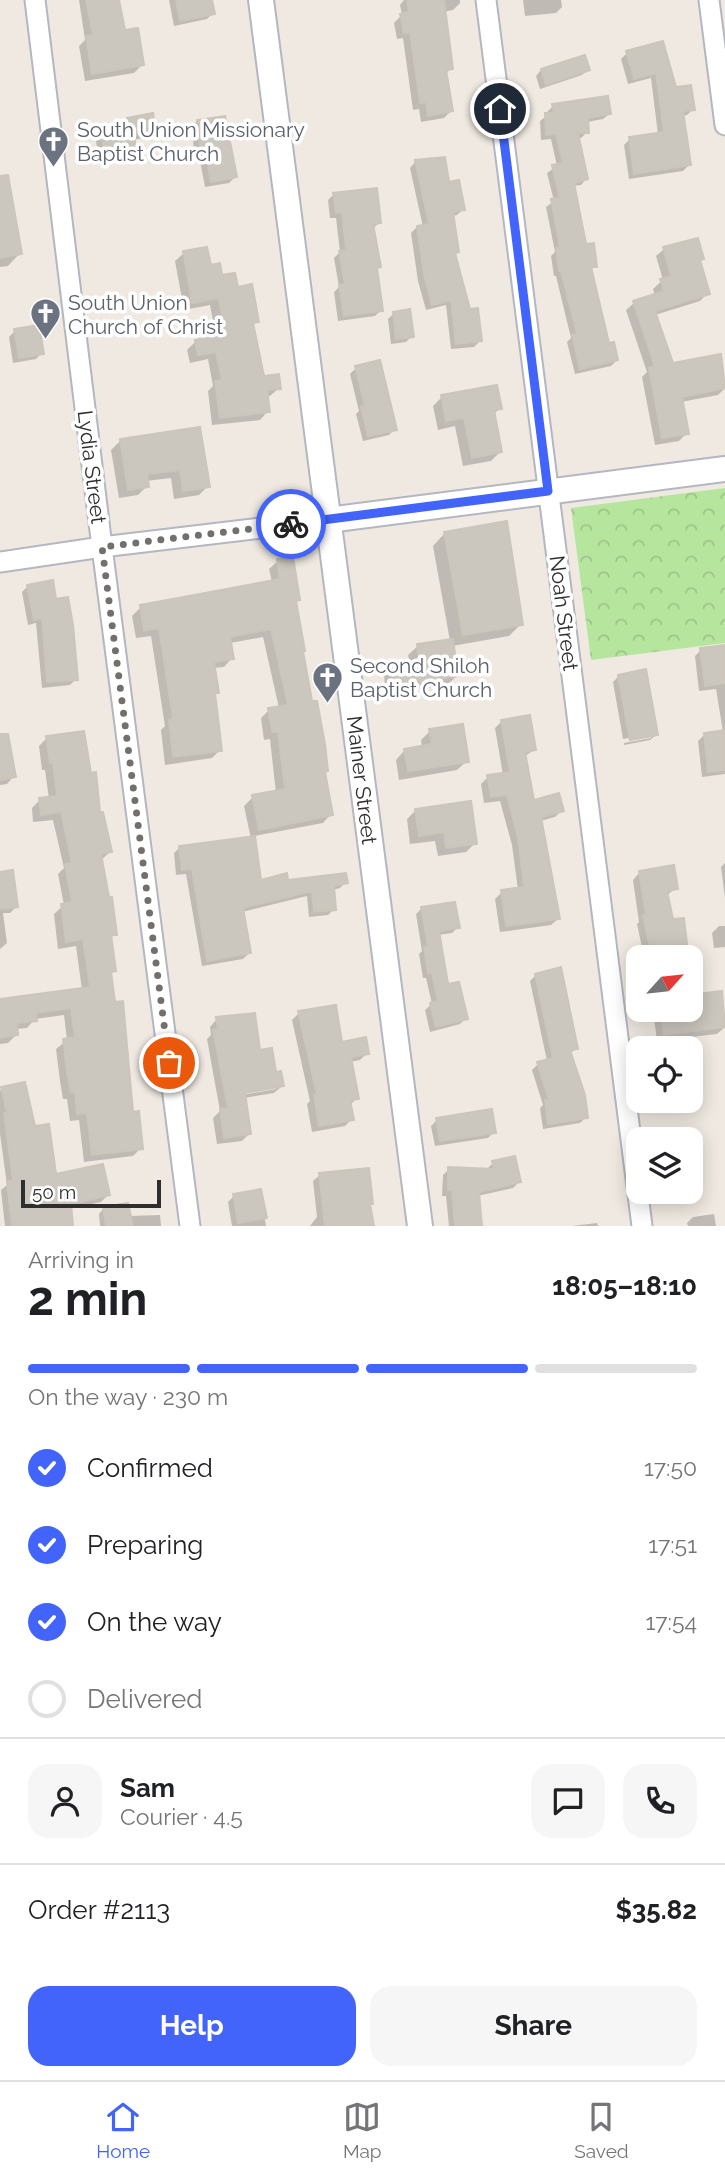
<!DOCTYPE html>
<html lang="en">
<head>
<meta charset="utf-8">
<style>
  body { margin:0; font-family:Raleway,sans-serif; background:#f6f6f6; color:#202124; height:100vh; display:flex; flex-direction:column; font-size:26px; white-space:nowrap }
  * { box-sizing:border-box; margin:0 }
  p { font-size:23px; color:#757577 }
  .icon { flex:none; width:38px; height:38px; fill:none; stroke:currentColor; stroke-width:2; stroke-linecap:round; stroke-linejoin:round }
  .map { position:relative; height:1226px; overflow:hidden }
  .details { display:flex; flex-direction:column; background:#fff; flex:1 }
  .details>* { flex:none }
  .needle { width:46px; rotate:63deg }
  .buttons { position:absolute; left:626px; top:945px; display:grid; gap:14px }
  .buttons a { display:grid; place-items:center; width:77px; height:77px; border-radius:14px; background:#fff; box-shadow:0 4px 18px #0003; font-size:35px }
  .scale { position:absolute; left:21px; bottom:18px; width:140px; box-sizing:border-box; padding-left:7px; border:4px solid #2e2e2e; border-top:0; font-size:19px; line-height:24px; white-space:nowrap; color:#2e2e2e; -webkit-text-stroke:5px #fff; paint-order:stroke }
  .pin { position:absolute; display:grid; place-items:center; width:60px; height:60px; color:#fff; margin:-30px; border:4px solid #fff; border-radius:50%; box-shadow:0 2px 7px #0007 }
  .courier { position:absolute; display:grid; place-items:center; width:70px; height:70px; margin:-35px; border:5px solid #4264fb; border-radius:50%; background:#fff; color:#222; box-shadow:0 2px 9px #0007 }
  .head em { font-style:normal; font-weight:700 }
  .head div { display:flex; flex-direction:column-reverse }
  .head { display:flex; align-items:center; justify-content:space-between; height:119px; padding:0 28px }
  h1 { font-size:46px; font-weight:700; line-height:52px }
  .bar { display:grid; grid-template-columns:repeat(4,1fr); gap:10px 7px; align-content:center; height:84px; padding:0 28px }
  .bar i { height:9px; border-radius:5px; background:#e0e0e0 }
  .bar .active { background:#4264fb }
  .bar p { grid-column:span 4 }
  .line { display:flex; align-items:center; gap:18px; padding:0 28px; border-top:2px solid #e0e0e0 }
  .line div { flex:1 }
  .round { display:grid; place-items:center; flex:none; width:74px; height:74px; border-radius:21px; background:#f6f6f6 }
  ol { padding:0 28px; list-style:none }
  li { display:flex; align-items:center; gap:21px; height:77px }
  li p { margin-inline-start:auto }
  li .icon { padding:7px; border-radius:50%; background:#4264fb; color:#fff; stroke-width:4 }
  li:last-child { color:#757577 }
  li i { width:38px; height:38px; border:4px solid #e0e0e0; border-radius:50% }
  .primary-button { display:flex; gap:14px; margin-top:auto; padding:14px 28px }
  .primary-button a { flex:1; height:80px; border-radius:21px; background:#4264fb; color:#fff; font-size:28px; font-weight:700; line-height:80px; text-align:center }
  .primary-button a+a { background:#f6f6f6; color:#202124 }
  .tabs { display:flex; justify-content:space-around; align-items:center; height:98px; border-top:2px solid #e0e0e0; background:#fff; font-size:19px; color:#757577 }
  .tabs a { display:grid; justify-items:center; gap:4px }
  .tabs .active { color:#4264fb }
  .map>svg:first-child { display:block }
  .park { fill:url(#park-crowns) }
  .shadow { fill:#0003; fill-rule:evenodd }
  .building { fill:#cbc7bf; stroke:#cbc5ba; stroke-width:2 }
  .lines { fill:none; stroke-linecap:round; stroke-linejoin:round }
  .minor-casing { stroke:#b4b7c1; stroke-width:23 }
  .tertiary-casing { stroke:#b4b7c1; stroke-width:28 }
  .minor { stroke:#fff; stroke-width:19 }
  .tertiary { stroke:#fff; stroke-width:24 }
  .done { stroke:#726f6d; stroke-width:7; stroke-dasharray:0 12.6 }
  .route { stroke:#4264fb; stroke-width:9 }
  .labels { text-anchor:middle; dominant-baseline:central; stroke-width:7; stroke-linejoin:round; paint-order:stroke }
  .worship-label { font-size:21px; fill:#5b616d; stroke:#fff; text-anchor:start }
  .street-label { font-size:21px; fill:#2e2e2e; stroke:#fff }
</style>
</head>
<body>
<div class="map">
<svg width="725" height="1226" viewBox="0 0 725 1226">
  <defs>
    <pattern id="park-crowns" width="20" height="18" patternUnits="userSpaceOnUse" patternTransform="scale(1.75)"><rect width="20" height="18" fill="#b6e59e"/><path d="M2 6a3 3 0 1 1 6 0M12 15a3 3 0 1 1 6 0" fill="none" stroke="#9dc588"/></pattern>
  </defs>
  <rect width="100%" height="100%" fill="#efe9e1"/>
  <path class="park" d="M725,488v155l-134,17 -20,-152z"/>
  <g class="shadow">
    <path d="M79,0h38l7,32 18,33 -8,8 -49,8 -6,-35 6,-6z"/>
    <path d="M169,0h41l3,13 -6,6 -33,7z"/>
    <path d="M404,0h56v3l-7,7 -10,2 8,56 -6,7 7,35 -8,8 -23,4 -2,-13 -6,1 -10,-72 -6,1 -3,-16 8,-8 -2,-10z"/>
    <path d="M523,0h38l1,7 -6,6 -31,3z"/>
    <path d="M662,43l13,46 18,20 -6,6 -5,1 7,49 -6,6 -54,8 -5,-34 6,-6 28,-4 -7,-57 -23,6 -7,-25 6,-6z"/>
    <path d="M541,70h47l-6,5 -42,14 -4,-13z"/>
    <path d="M553,106l56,8 -6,5 -16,3v10l-6,6h-4l9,41 -5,6 -8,1 11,60 11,20 -5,5 18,74 9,15 -6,6 -36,8 -8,-32 4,-4 -15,-62h-2l-3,-20 4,-4 -9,-45 8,-6 -7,-28 10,-7 -6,-27 -10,1 -1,-19 8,-6 -1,-3z"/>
    <path d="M128,119l26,12 -6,6 -15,3 1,9 -6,6 -29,5 -3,-19 6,-6 21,-3 -1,-7z"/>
    <path d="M197,121l38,56 -6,6 -24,4 -7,-37 -4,1 -2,-24z"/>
    <path d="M444,159l3,25 16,25 -6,6 -5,1 5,36 -3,2 15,57 11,30 -6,6 -23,2 -5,-44 -20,5 -8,-29 -7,-48 6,-6h6l-13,-59 5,-6z"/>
    <path d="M0,181l20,72 -12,13 -8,1z"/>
    <path d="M334,194l45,29 -7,6 7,38 -4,3 6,40 -6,6 -37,5 -4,-29 5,-5 -5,-29 6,-6 -4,-34h-6l-2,-18z"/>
    <path d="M664,249l38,10 -4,3 10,31 -8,8 -45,14 16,50 49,-9 5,32 -7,7 -37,7 6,31 -8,8 -24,4 -13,-68 5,-5 -21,-62 8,-7 21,-7 -2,-7 10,-9 -7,-24z"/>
    <path d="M184,253l26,14 26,22 21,33 -5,4 11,51 16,11 -9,8 -4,1 2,14 -8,9 -48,5 -4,-34 5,-5 -5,-27 -18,4 -3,-13 9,-9 20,-4 -6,-32 -26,5 -9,-49z"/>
    <path d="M394,313l18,23 -6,6 -15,2 -3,-25z"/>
    <path d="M15,331l27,22 -6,6 -23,4 -4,-26z"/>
    <path d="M356,368l39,61 -6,6 -26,6 -7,-27 3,-3 -9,-37z"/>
    <path d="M442,397l58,11 -7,7 7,37 -9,9 -28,5 -8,-40 -17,4 -5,-24z"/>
    <path d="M199,429l9,57 -9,9 -25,4 -3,-21 -25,3 1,5 -9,9 -19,3 -8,-48 10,-10z"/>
    <path d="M445,533l76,91 -12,12 -57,10 5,30 -10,9 -61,9 -2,-19 9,-9 17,-3 -2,-8 10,-9 32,-5 -17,-95z"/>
    <path d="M278,561l20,39 -3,3 6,49 25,119 -3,3 8,40 -8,9 -69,13 5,46h87l-6,6 -8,2 2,19 -6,6 -19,2 -2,-21 -65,16 7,41 -6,6 -41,7 -16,-92 -10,1 -2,-22 6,-6 71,-8 -7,-33 9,-9 23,-4 -6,-54 -6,1 -3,-22 8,-8 10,-2 -16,-71 -33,6 2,15 -8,9 -11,1 4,24 -4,4 7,54 -8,8 -47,7 -4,-35 4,-4 -14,-90 -15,2 -4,-22 9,-9 131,-25 -3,-13z"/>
    <path d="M28,586l48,93 -6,6 -28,3 -6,-65 -8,2 -6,-33z"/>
    <path d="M725,647v127l-23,3 -4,-36 6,-6 19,-3 -7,-43 -17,2 -4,-35 6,-6z"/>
    <path d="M619,676l37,59 -6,5 -26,5v-2l27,-5v-4l-28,5 -10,-57z"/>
    <path d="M502,721l32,29 -10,7 8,45 30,8 -7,7 -15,4 18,98 -7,6 -51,7 -5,-33 7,-7 16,-2 -6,-45 -12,-44 -16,2 -3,-19 7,-7 15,-2 -8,-47z"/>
    <path d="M430,731l37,30 -10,9 -58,10 -3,-20 9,-10 17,-2 -1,-8z"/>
    <path d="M0,734l14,42 -7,8 -7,1z"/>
    <path d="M47,738l52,77 12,36 -10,9 14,74 -5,5 5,31 -5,5 21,139 10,34 -8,8 -49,6 -5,-42 -9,1 -3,-22h-4l-3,-18 -4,-32 11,-9 -3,-25 -29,4 -8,9 -11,1v6l-8,8 -8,1v-43l82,-11 -6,-44 -18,3 -4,-35 10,-9 -6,-31 6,-6 -11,-48 -20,2 -1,-14 8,-8 9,-1 -4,-29h-3l-3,-24z"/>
    <path d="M416,810l59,33 -9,9 -28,4 -3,-15 -25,3 -3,-25z"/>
    <path d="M725,863v35l-4,-31z"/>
    <path d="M640,872l36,16 -10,8 14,61h-36l-7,-33 2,-2 -6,-42z"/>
    <path d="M0,873l16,34 -6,6h-7l4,30 -7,6z"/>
    <path d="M422,908l36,19 -6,6 -14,2 9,51 19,32 -6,6 -30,8 -5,-22 7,-6 -6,-26h-3l-4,-24 3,-3 -6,-37z"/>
    <path d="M719,926h6v21l-11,1 -2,-15z"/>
    <path d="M536,975l40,73 -7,7 17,62 -6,6 -37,6 -3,-21 3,-3 -11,-35 6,-6 9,-3 -17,-80z"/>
    <path d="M691,986l2,11 32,30 -8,7 -60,7 -4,-31h38z"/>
    <path d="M299,1013l42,31 26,9 -7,7 -10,2 7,36 -8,8 3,13 -7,7 -33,6 -5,-28 3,-3 -18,-81z"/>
    <path d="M217,1019l42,33 23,34 -8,7 -30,5 6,35 -8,8 -25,3 -4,-26 7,-7 -13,-72 4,-4 -1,-8zM276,1086v3l-39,7 -1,-4z"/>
    <path d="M2,1089l32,38 21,50 53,18 -7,7 -32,7 3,17h-67l-4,-36 6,-5 -7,-51v-43z"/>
    <path d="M437,1120l57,12 -6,6 -53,8 -4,-20z"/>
    <path d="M493,1163l26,19 -6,6 -36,8 3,30h-31l-3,-30h-4l1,-21 6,-6h38z"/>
    <path d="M320,1175l51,28 -3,3 4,20h-62l7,-9 -4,-36z"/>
    <path d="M260,1191l6,35h-34l-4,-24 6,-6z"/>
    <path d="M104,1208l25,8 31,-1 1,11h-61l-1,-12z"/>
    <path d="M714,1214l2,12h-28l-1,-3 6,-6z"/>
    <path d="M597,1223l1,3h-26z"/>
  </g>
  <g class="building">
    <path d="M86,0h33l6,30 13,-2 6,37 -52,9 -6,-38 7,-1z"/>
    <path d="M176,0h36l3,14 -35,7z"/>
    <path d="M407,0h37l9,69 -7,1 7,41 -25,5 -2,-14 -6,1 -10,-71 -6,1 -4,-19 9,-2z"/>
    <path d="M663,41l13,46 15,-2 4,25 -12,1 8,54 -57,9 -5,-37 35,-5 -8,-59 -22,6 -8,-28z"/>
    <path d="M585,55l5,15 -44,15 -5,-16z"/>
    <path d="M608,96l3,18 -23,4 1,15h-11l10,46 -14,4 12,61 8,-1 3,24h-6l18,76 5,-1 4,18 -38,9 -8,-34 5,-1 -16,-63h-2l-3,-23h4l-9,-49 9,-1 -8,-33 11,-2 -7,-29 -10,1 -1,-22h9l-2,-9z"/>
    <path d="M153,113l3,19 -22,3 2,15 -31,5 -4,-22 28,-4 -2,-11z"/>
    <path d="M225,116l12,61 -26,5 -7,-37 -4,1 -3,-26z"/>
    <path d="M445,157l4,25 10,-2 6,30 -12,2 6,40 -4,1 15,56 8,-1 4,33 -26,3 -5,-44 -19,5 -8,-30 -7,-49 12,-2 -14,-64z"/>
    <path d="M8,175l14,79 -22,4v-82z"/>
    <path d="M377,188l4,35 -8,1 8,43 -4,1 6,43 -39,5 -5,-31 6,-1 -6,-33 7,-1 -4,-38 -6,1 -3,-20z"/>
    <path d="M698,238l6,21 -4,1 10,34 -55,17 18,52 48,-9 4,34 -43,9 7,37 -27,4 -13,-70 6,-1 -22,-66 31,-10 -4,-12 11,-3 -8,-29z"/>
    <path d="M207,247l4,18 9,-2 2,12 13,-2 3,14 14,-3 7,38 -6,1 11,53 15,-2 2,15 -14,1 3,22 -50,6 -5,-37 7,-1 -6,-28 -18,3 -3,-15 30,-6 -6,-36 -27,5 -9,-52z"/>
    <path d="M410,309l4,28 -18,2 -3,-27z"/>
    <path d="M39,325l5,29 -25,4 -5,-29z"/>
    <path d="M380,360l17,70 -29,6 -7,-29 4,-1 -10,-40z"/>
    <path d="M497,385l5,24 -8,1 8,42 -30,6 -8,-40 -18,3 -5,-26z"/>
    <path d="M200,427l10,60 -27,4 -3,-21 -33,4 2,13 -21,3 -8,-51z"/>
    <path d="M507,521l16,104 -60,10 -19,-103z"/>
    <path d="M293,557l7,43 -4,1 9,50h-2l9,50h5l8,43 3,27 -3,1 8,43 -74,15 -7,-35 33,-6 -7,-57h-6l-4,-24 20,-3 -17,-76 -41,8 4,22 -20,3 5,31h-4l7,58 -49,6 -4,-37 4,-1 -14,-91 -15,3 -4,-26 140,-26 -3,-20z"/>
    <path d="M53,580l3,19 12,-2 5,28 5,55 -31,2 -5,-64 -8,2 -7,-35z"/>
    <path d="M453,639l5,37 -63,10 -3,-22 27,-4 -2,-16z"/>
    <path d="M725,645v38l-20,3 -5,-38z"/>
    <path d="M646,669l12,66 -28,5 -12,-65z"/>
    <path d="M530,715l6,35 -11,2 9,48 25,-7 5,18 -23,6 19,102 -54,7 -5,-36 23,-3 -6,-50 -11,-42 -16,2 -4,-22 23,-3 -9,-52z"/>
    <path d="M463,724l6,38 -61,9 -4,-22 28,-5 -3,-15z"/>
    <path d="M725,730v40l-17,2 -4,-39z"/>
    <path d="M84,731l7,42 5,-1 4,40h3l9,40 -11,2 8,43h3l5,38h-6l5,36 -5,1 4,30 8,-1 10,111 6,-1 4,38 -51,6 -5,-42 -10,1 -2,-22h-4l-4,-20 -4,-33 12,-2 -4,-29 -35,5 1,8 -20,2 1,12 -18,3v-39l90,-12 -7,-48 -17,3 -5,-38 11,-2 -7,-38 7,-1 -11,-51 -20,3 -2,-17 18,-2 -4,-33h-3l-4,-27z"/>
    <path d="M0,734h8l8,43 -16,3z"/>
    <path d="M471,801l6,43 -31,4 -2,-16 -25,4 -4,-27z"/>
    <path d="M255,836l6,44 26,-7 1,7 58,-7 2,10 -14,3 2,24 -22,2 -2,-21 -69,17 8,45 -44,8 -15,-92 -10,1 -3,-24z"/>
    <path d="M674,865l4,24 -11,2 6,28 11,-1 3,26 -36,8 -8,-36 3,-1 -7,-44z"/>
    <path d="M13,870l5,37 -18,2v-37z"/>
    <path d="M455,902l5,26 -21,3 9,53 11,-2 9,37 -32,8 -6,-24 8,-2 -6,-28 -4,1 -4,-27 4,-1 -7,-39z"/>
    <path d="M561,967l17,82 -8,1 15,45 3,23 -40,6 -3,-24h4l-12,-38 16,-4 -18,-84z"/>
    <path d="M722,991l3,36 -61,8 -3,-20 30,-5v-15z"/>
    <path d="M336,1005l6,37 24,-5 3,17 -18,3 8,42 -9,1 4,20 -35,6 -5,-31h3l-19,-84z"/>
    <path d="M255,1013l5,37 12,-2 4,24 5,-1 3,15 -39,7 6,41 -27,4 -4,-29 8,-1 -15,-78 5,-1 -2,-12z"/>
    <path d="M25,1082l10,44 14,-2 7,50 47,-10 7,31 -39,9 2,22h-61l-5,-45h6l-9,-68h3l-6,-26z"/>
    <path d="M492,1109l4,24 -56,8 -4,-23z"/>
    <path d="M515,1156l6,26 -42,10 3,34h-27l-3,-36h-4v-23l46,2 -2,-8z"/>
    <path d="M369,1168l4,36h-3l4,22h-49l-6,-53z"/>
    <path d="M261,1189l6,29 -29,5 -5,-29z"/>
    <path d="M128,1203l5,23h-27l-3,-19z"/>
  </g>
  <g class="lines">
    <defs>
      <g id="minor">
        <path d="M35,0l67,547 88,679"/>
        <path d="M486,0l156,1226"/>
        <path d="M709,0l16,125"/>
        <path d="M0,562l102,-15 226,-27"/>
      </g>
      <g id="tertiary">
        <path d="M261,0l159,1226"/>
        <path d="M328,520l397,-51"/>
      </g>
    </defs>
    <use href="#minor" class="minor-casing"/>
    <use href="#tertiary" class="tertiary-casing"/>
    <use href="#minor" class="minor"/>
    <use href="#tertiary" class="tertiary"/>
  </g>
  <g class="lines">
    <path class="done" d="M169,1063l-67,-516 189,-23"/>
    <path class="route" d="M291,524l257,-33 -48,-382"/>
  </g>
  <defs>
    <symbol id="church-pin" viewBox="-11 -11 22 30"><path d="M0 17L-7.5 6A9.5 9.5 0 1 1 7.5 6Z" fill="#6b7280" stroke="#fff"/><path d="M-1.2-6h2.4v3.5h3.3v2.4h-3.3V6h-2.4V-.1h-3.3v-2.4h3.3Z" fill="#fff"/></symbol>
  </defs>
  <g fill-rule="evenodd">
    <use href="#church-pin" x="36" y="124" width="35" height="47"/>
    <use href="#church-pin" x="28" y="296" width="35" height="47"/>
    <use href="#church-pin" x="310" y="660" width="35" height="47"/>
  </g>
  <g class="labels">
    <g class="worship-label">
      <text x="77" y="129">South Union Missionary<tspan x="77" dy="24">Baptist Church</tspan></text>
      <text x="68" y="302">South Union<tspan x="68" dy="24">Church of Christ</tspan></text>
      <text x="350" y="665">Second Shiloh<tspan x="350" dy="24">Baptist Church</tspan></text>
    </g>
    <g class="street-label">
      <text transform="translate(92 467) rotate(83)">Lydia Street</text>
      <text transform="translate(564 613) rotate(83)">Noah Street</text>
      <text transform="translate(362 780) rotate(83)">Mainer Street</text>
    </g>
  </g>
</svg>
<div class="buttons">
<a><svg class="needle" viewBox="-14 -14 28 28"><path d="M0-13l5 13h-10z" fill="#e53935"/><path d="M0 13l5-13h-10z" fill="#757577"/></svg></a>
<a><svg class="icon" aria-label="locate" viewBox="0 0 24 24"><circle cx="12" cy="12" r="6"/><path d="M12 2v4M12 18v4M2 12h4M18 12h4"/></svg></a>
<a><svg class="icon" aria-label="layers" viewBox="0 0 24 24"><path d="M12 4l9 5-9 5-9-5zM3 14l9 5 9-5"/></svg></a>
</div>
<div class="scale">50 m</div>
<div class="pin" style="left:169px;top:1063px;background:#ea580c"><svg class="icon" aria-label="bag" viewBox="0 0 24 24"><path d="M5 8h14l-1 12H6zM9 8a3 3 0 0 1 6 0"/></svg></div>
<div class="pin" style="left:500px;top:109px;background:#1f2937"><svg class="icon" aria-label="home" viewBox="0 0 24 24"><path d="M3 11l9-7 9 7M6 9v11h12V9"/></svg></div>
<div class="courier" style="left:291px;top:524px"><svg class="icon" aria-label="bike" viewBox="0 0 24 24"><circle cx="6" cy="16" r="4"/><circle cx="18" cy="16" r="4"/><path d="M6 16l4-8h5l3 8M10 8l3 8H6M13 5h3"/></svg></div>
</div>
<section class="details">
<div class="head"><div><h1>2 min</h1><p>Arriving in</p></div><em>18:05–18:10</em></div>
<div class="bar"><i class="active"></i><i class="active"></i><i class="active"></i><i></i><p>On the way · 230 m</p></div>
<ol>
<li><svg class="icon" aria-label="check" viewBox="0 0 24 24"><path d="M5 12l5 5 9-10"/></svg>Confirmed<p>17:50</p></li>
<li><svg class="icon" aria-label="check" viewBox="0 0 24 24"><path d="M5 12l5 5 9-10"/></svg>Preparing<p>17:51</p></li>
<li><svg class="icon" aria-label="check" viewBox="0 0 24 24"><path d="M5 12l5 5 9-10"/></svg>On the way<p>17:54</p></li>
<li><i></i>Delivered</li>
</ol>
<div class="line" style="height:126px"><a class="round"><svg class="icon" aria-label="person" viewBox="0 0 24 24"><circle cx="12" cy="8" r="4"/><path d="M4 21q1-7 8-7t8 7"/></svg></a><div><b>Sam</b><p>Courier · 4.5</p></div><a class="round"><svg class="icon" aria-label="chat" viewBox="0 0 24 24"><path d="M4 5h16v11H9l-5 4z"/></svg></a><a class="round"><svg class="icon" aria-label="phone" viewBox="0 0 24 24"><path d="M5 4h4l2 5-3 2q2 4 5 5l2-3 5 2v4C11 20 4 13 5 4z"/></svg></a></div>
<div class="line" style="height:91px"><div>Order #2113</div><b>$35.82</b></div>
<div class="primary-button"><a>Help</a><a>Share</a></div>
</section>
<nav class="tabs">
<a class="active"><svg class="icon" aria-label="home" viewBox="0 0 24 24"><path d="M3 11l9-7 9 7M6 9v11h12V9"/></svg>Home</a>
<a><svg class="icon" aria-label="map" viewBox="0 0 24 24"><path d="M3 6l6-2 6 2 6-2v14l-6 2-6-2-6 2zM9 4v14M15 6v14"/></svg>Map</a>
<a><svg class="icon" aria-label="saved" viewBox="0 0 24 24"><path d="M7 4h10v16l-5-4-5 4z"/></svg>Saved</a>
</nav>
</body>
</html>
